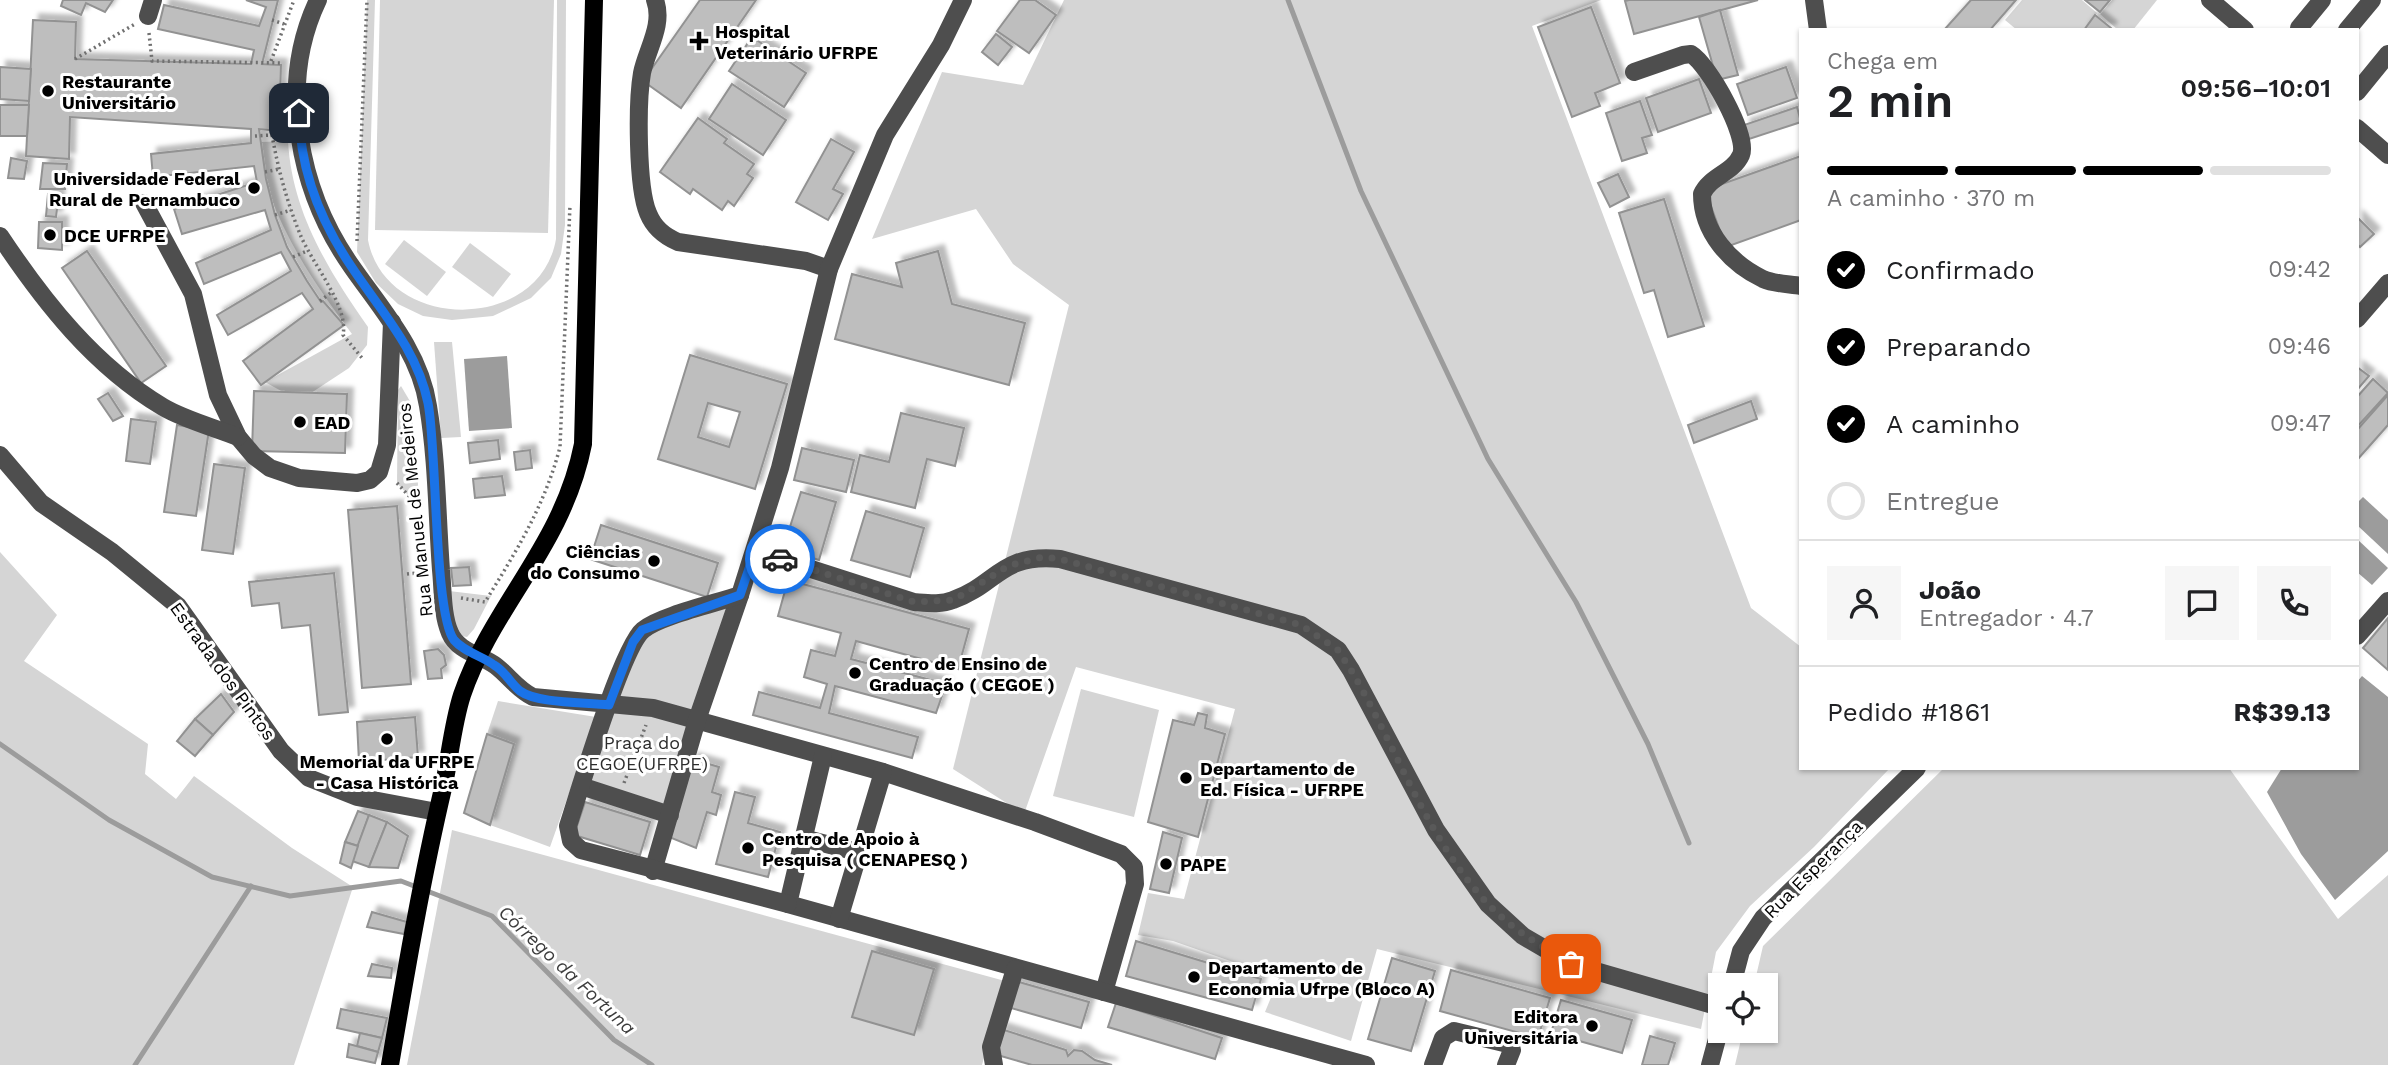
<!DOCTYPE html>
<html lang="pt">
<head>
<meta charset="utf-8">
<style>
  body { margin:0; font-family:"Work Sans",sans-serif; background:#f6f6f6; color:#202124; height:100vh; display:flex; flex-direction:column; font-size:26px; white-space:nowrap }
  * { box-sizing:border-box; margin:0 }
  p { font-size:23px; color:#757577 }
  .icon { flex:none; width:38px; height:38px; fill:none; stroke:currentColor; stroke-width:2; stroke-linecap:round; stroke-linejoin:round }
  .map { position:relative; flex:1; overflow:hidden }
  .panel { position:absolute; left:1799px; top:28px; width:560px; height:742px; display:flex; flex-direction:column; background:#fff; border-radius:0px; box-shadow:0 2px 5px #0004 }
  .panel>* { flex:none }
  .fabs { position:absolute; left:1708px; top:973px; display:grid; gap:14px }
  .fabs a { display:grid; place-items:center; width:70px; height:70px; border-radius:0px; background:#fff; box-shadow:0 2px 5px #0004; font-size:35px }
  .pin { position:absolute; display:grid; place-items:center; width:60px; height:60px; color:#fff; margin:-30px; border-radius:14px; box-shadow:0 4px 10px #0006 }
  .courier { position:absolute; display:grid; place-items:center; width:70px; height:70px; margin:-35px; border:5px solid #1a73e8; border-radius:50%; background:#fff; color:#222; box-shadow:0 2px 9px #0007 }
  .head em { font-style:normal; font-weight:600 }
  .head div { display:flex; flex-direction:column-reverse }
  .head { display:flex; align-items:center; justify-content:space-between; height:119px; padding:0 28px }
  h1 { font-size:46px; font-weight:600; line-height:52px }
  .bar { display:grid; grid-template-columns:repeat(4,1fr); gap:10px 7px; align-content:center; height:84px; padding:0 28px }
  .bar i { height:9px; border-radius:5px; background:#e0e0e0 }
  .bar .current { background:#000 }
  .bar p { grid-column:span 4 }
  .line { display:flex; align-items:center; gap:18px; padding:0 28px; border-top:2px solid #e0e0e0 }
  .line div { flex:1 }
  .round { display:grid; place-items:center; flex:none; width:74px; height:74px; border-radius:0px; background:#f6f6f6 }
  ol { padding:0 28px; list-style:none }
  li { display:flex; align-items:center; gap:21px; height:77px }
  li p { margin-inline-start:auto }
  li .icon { padding:7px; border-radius:50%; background:#000; color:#fff; stroke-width:4 }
  li:last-child { color:#757577 }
  li i { width:38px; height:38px; border:4px solid #e0e0e0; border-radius:50% }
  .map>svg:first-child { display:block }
  .green { fill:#d5d5d5 }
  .water { fill:#9c9c9c }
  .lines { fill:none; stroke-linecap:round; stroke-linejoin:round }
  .stream { stroke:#9c9c9c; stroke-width:5 }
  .building { fill:#bebebe; stroke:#929292; stroke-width:2; fill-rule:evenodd; filter:url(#shadow) }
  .path { stroke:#707070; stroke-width:3.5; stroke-dasharray:2 3.5; stroke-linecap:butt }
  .minor { stroke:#4e4e4e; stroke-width:18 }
  .major { stroke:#000; stroke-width:18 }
  .done { stroke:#595959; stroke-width:7; stroke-dasharray:0 12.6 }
  .route { stroke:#1a73e8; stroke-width:9 }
  .poi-dot { fill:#000; stroke:#fff; stroke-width:2.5 }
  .labels { text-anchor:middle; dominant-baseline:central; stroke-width:6; stroke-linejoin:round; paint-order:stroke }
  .poi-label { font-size:18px; font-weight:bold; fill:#000; stroke:#fff; text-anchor:start }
  .street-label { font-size:18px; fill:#000; stroke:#fff }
  .park-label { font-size:18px; fill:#2c2c2c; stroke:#fff }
  .water-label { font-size:19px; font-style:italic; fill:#3d3d3d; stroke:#fff }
</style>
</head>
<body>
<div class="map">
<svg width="2388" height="1065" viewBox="0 0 2388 1065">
  <defs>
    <filter id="shadow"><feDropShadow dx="6" dy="-6" stdDeviation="2" flood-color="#0004"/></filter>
  </defs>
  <rect width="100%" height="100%" fill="#fff"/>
  <g class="green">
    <path d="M367,0h8l-7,240c18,93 172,93 188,-1l1,-239h9l-1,225 -4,29 -10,24 -20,20 -38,18 -41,4 -29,-4 -25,-12 -22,-21 -19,-31z"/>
    <path d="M380,0h174l-6,233 -173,-3z"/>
    <path d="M1064,0h537l-69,26 219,582 50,39v121h89l-76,79 -64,59 -34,46 -15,77 -324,-80 -26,92 -86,-29 14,-34 -106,-37 -35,-6 10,-42 36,6 51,-190 -159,-42 -52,147 -71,-45 116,-464 -56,-41 -37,-55 -104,30 70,-167 81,13z"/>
    <path d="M2022,0h60l15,13 -14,17h-66l-12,-10z"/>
    <path d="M2112,0h45l-24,30h-15l-18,-16z"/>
    <path d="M288,141c4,71 40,129 80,186l-1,18 -18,23 -38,25 -28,-1 -18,-10 87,-48c-32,-43 -63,-87 -82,-139 -6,-16 -7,-36 -9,-53z"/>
    <path d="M404,240l42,32 -19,24 -42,-32z"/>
    <path d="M470,243l41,31 -18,23 -41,-30z"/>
    <path d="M434,342h18l9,95 -20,1z"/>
    <path d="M401,386l10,17 9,105 -23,-25 1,-93z"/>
    <path d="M0,552l57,63 -33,46 124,83 -3,30 31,25 18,-23 98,72 61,39 -59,178h-294z"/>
    <path d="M449,591l42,5 -17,33 -7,8 -10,-2z"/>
    <path d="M740,598l-72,214 -84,-27 56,-159z"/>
    <path d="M1081,689l78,21 -25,107 -81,-21z"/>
    <path d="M498,701l98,16 -46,130 -60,-22 24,-81 -27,-10z"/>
    <path d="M1944,768h285l109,151 50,-44v190h-653l8,-34h23v-46h-12l9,-39z"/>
    <path d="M452,830l553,151 -23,84h-575z"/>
  </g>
  <g class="water">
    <path d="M507,356l5,72 -43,3 -5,-72z"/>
    <path d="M2363,497l25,23v34l-31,-29v-22z"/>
    <path d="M2357,539l31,29 -16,17 -15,-13z"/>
    <path d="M2362,676l26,21v154l-53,49 -34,-46 -34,-62 15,-24h75v-86z"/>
  </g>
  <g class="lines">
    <g class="stream">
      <path d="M1288,0l73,191 127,268 88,143 72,142 41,99"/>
      <path d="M0,744l109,76 103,57 78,19 111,-15 91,35 122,124 38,25"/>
      <path d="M135,1065l116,-179"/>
    </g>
  </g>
  <g class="building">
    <path d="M63,0h50l-8,12 -19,-9 -5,12 -20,-9z"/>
    <path d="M246,0h32l-16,64 19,1 -2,66 -20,-2 7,50 9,36 12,32 20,34 14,21 2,-1 21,24 -83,60 -18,-24 70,-52 -11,-16 -74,42 -11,-20 74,-44 -10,-19 -77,32 -8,-21 75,-33 -6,-20 -83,24 -8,-25 83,-27 -3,-16 -101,11 -2,-23 100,-11v-14l-181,-12 -1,42 -43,-3 7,-136 43,2 -1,37 176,5 3,-14 -96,-21 6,-24 95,21 7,-19z"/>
    <path d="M700,0h56l-75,108 -38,-27z"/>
    <path d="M1020,0h15l21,15 -27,38 -32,-22z"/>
    <path d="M1629,0h129l-124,34 -9,-33z"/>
    <path d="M1971,0h45l-26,30h-46z"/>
    <path d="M2085,0h25l-10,12z"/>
    <path d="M1591,7l29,76 -25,10 5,13 -28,11 -34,-90z"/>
    <path d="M1720,10l18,65 -21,5 -18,-63z"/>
    <path d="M2095,15l16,13 -1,2h-26z"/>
    <path d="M996,34l16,13 -14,18 -16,-13z"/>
    <path d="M752,37l54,36 -22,34 -55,-36z"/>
    <path d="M0,67l31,2 -2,32 -29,-2z"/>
    <path d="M1786,67l11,31 -49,17 -11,-31z"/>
    <path d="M1699,79l12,34 -53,19 -12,-34z"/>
    <path d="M732,84l54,36 -23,35 -54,-36z"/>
    <path d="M1640,101l12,34 -10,3 5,15 -25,8 -16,-48z"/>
    <path d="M0,105h29l-2,31h-27z"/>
    <path d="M1797,107l4,15 -52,17 -5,-14z"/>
    <path d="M698,118l29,21 -3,4 30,21 -7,10 6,4 -19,28 -6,-5 -6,9 -29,-21 -3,5 -30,-22z"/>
    <path d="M831,139l23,13 -21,37 10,5 -15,26 -32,-18z"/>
    <path d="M1801,156v64l-75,27 -21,-57z"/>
    <path d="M11,158l16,3 -3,18 -16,-1z"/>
    <path d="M43,163l24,1 -2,25h-25z"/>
    <path d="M1618,174l11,23 -19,10 -12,-24z"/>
    <path d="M59,193l-3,24 -10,-1 2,-22z"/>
    <path d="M1664,199l40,127 -36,11 -14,-47 -10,3 -25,-80z"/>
    <path d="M2357,217l17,17 -14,13 -3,-3z"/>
    <path d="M39,222h23v28l-24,-2z"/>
    <path d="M87,251l79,115 -25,17 -79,-115z"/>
    <path d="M938,251l14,53 73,19 -16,62 -174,-46 17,-65 50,13 -6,-24z"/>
    <path d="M690,355l97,29 -32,105 -97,-30zM708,403l32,9 -11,35 -31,-10z"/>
    <path d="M2357,367l12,9 -12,14z"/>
    <path d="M2373,379l15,14 -31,34v-30z"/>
    <path d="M254,391l93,3 -2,59 -93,-2z"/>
    <path d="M108,393l15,23 -10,5 -15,-22z"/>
    <path d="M2388,395v30l-31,35v-30z"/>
    <path d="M1751,401l6,18 -63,24 -6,-18z"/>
    <path d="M901,413l63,15 -9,38 -28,-7 -12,49 -64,-16 9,-37 29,7z"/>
    <path d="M131,419l25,3 -6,42 -24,-3z"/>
    <path d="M177,425l32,5 -13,86 -32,-4z"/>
    <path d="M498,440l2,19 -30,4 -2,-20z"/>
    <path d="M802,448l52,12 -8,32 -52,-12z"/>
    <path d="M530,450l2,18 -16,2 -2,-18z"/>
    <path d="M214,464l31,4 -12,86 -31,-4z"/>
    <path d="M502,476l3,19 -30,3 -2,-19z"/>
    <path d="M801,492l35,10 -17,58 -36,-11z"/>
    <path d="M397,506l14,178 -49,4 -14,-178z"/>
    <path d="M866,511l58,17 -14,49 -59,-17z"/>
    <path d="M601,525l117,38 -11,34 -117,-38z"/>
    <path d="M469,567l2,18 -18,1 -2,-18z"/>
    <path d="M334,573l14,139 -29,3 -9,-90 -28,3 -3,-25 -27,3 -3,-24z"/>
    <path d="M788,580l181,49 -11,40 -102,-28 -5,18 95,25 -10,29 -101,-27 -6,27 89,24 -6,21 -159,-43 6,-23 61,16 7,-24 -23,-7 7,-27 24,6 6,-23 -63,-17z"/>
    <path d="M2388,618v52l-25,-22z"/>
    <path d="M438,649l6,6 2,10 -5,4 1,9 -14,1 -4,-28z"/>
    <path d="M221,694l13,18 -21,23 -18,-16z"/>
    <path d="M1198,713l9,2 -2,13 20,6 -27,103 -50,-15 25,-102 21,5z"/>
    <path d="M415,717l3,40 -59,5 -2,-40z"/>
    <path d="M195,719l18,16 -18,21 -18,-15z"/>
    <path d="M487,734l27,10 -24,81 -26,-12z"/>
    <path d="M692,759l27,8 -7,25 9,3 -5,20 -9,-3 -11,36 -27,-11z"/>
    <path d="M735,792l20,5 -7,26 32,9 -12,45 -52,-13z"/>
    <path d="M585,802l65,20 -10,33 -66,-20z"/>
    <path d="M358,811l11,4 -11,31 -13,-4z"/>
    <path d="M369,815l18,7 -18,45 -17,-6z"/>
    <path d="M387,822l21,14 -10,32 -29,-1z"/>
    <path d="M1163,832l19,6 -13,55 -19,-4z"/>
    <path d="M345,842l13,4 -7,22 -11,-5z"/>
    <path d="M372,912l35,10 -3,12 -37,-7z"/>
    <path d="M1136,941l125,38 -9,31 -126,-34z"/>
    <path d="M872,951l62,18 -20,66 -62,-18z"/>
    <path d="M1392,958l43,13 -24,80 -43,-12z"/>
    <path d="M372,964l20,4 -1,10 -23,-2z"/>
    <path d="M1451,970l99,28 -12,40 -98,-27z"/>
    <path d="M1012,980l77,22 -8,26 -77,-22z"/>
    <path d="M1561,1000l71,20 -10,33 -71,-20z"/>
    <path d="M1116,1003l106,35 -7,21 -107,-32z"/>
    <path d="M341,1009l46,9 -5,20 -45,-10z"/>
    <path d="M1001,1029l65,21 2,6 6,-6 8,1 13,9 17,5h-80l-38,-11z"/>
    <path d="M360,1033l22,5 -4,14 -21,-6z"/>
    <path d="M1650,1036l25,7 -7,22h-26z"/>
    <path d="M349,1044l29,8 -3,11 -28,-6z"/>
  </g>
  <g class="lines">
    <g class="path">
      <path d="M272,20l12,4"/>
      <path d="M149,33l3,28 131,2"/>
      <path d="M75,59l60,-35"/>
      <path d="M271,61l23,-61"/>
      <path d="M283,134l-11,1c6,34 15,67 28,99 12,30 49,72 43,101l19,23"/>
      <path d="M255,136l17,-1"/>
      <path d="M265,172l14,-3"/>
      <path d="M275,215l16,-5"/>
      <path d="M357,241l10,-241"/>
      <path d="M293,257l14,-6"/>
      <path d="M320,301l12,-9"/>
      <path d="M397,483l23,25"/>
      <path d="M407,574l18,-2"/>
      <path d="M461,598l24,4c31,-50 60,-97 75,-155l10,-242"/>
      <path d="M624,783l22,-58"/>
    </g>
    <g class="minor">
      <path d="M318,0c-41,86 -19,192 34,267 30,43 68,85 76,139 9,53 9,110 13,164 2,19 1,45 9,63 8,19 32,22 46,33 14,11 21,23 37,31l120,11 230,64 152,50 86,32 13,13 1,17 -31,108"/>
      <path d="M655,0c9,25 -8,49 -13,73 -5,29 -5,114 6,140 6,15 16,23 30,29l128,19 23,8"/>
      <path d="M1814,0l4,30"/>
      <path d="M2210,0l35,30"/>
      <path d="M148,16l5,-16"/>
      <path d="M2302,30l-3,-2 23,-28"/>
      <path d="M2347,30l25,-30"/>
      <path d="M1634,72l49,-17 8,-1c17,10 58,82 50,101 -8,18 -31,21 -39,39 0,38 28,69 61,85 11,5 26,5 38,7"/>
      <path d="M2357,92l31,-38"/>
      <path d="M2357,128l31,27"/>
      <path d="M144,203l49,91 25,101 20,42 16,19 16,12 29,10 58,5 13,-3 9,-8 8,-27 5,-123"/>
      <path d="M0,236c44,66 94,130 163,171 22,13 50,20 75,30"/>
      <path d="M2357,319l31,-36"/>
      <path d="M0,455l41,48 71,49 66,54 103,145 28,27 48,19 80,15"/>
      <path d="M755,551l159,51c13,1 27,3 39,-2 45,-16 47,-47 107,-41l241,66 37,25 13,20 85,160 52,74 35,32 48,28 149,43"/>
      <path d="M2357,636l31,-35"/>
      <path d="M823,756l-35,148 578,161"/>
      <path d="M581,786l89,29"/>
      <path d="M803,838l58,15"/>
      <path d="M653,871l44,-151 43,-125"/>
      <path d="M788,904l-207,-54 -10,-9 -3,-15c11,-34 54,-179 75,-196 16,-14 74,-27 97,-35l40,-127 49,-199 56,-134 56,-90 22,-45"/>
      <path d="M839,919l44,-147"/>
      <path d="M1732,985l9,-34 22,-33 154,-150"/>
      <path d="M994,1065l-3,-18 24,-78"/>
      <path d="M1433,1065l10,-27 11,-7 54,13 4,6 -6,15"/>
      <path d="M1710,1065l10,-37"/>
    </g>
    <path class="major" d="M390,1065c16,-94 32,-188 54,-281 6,-29 9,-61 18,-89 31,-91 101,-149 121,-251l11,-444"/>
  </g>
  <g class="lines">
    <path class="done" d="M780,559l134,43 40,-2 54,-34 34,-9 18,2 241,66 37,25 13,20c45,76 76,170 138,235 24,25 52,41 82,59"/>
    <path class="route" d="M299,113c1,56 20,106 52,153 29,44 66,83 77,137 9,44 6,211 26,237 10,12 28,16 40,25 11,6 17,19 26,26 18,13 66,11 89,14l24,-63 9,-12 98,-35 15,-44 25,8"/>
  </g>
  <g class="poi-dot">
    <path d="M695.5 30.5h7v7h7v7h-7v7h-7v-7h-7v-7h7z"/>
    <circle cx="48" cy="91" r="7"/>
    <circle cx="254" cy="188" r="7"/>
    <circle cx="50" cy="235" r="7"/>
    <circle cx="300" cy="422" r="7"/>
    <circle cx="654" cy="561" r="7"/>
    <circle cx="855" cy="673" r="7"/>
    <circle cx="387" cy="739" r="7"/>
    <circle cx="1186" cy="778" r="7"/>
    <circle cx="748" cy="848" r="7"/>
    <circle cx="1166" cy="864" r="7"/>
    <circle cx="1194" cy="977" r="7"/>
    <circle cx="1592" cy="1026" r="7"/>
  </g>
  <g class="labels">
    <g class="poi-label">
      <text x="715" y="31">Hospital<tspan x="715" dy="21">Veterinário UFRPE</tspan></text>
      <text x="62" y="81">Restaurante<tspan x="62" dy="21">Universitário</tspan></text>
      <text x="240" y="178" text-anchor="end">Universidade Federal<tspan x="240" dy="21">Rural de Pernambuco</tspan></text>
      <text x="64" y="235">DCE UFRPE</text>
      <text x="314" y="422">EAD</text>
      <text x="640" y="551" text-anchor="end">Ciências<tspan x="640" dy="21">do Consumo</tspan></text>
      <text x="869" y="663">Centro de Ensino de<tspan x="869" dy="21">Graduação ( CEGOE )</tspan></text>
      <text x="387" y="761" text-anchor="middle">Memorial da UFRPE<tspan x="387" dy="21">- Casa Histórica</tspan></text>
      <text x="1200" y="768">Departamento de<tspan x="1200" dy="21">Ed. Física - UFRPE</tspan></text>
      <text x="762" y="838">Centro de Apoio à<tspan x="762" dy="21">Pesquisa ( CENAPESQ )</tspan></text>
      <text x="1180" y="864">PAPE</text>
      <text x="1208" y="967">Departamento de<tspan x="1208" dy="21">Economia Ufrpe (Bloco A)</tspan></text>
      <text x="1578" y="1016" text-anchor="end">Editora<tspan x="1578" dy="21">Universitária</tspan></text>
    </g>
    <g class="street-label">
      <text transform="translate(415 510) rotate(-96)">Rua Manuel de Medeiros</text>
      <text transform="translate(223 671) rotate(54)">Estrada dos Pintos</text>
      <text transform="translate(1813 869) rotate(-45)">Rua Esperança</text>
    </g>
    <g class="park-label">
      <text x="642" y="742">Praça do<tspan x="642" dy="21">CEGOE(UFRPE)</tspan></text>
    </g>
    <g class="water-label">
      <text transform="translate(567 970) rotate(43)">Córrego da Fortuna</text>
    </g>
  </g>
</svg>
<div class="fabs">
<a><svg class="icon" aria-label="locate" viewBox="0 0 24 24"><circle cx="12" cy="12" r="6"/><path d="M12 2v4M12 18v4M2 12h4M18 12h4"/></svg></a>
</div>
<div class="pin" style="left:1571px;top:964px;background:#ea580c"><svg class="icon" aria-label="bag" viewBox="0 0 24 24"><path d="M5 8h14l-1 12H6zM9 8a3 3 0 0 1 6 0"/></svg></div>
<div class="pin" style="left:299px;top:113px;background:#1f2937"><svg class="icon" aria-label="home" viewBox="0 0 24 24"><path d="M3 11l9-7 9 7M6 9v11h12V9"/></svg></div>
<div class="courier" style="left:780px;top:559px"><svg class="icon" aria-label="car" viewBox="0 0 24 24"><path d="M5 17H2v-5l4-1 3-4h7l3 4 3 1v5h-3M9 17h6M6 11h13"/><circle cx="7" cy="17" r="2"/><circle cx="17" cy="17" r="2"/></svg></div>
<section class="panel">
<div class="head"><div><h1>2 min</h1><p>Chega em</p></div><em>09:56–10:01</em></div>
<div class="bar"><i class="current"></i><i class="current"></i><i class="current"></i><i></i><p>A caminho · 370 m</p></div>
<ol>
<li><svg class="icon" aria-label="check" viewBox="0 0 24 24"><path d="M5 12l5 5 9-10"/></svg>Confirmado<p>09:42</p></li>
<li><svg class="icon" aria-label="check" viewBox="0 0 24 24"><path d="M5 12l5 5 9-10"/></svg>Preparando<p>09:46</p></li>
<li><svg class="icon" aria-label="check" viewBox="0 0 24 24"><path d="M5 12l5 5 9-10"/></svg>A caminho<p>09:47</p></li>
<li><i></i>Entregue</li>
</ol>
<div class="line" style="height:126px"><a class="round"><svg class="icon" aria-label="person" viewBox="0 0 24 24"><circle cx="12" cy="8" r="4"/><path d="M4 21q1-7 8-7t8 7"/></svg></a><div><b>João</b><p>Entregador · 4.7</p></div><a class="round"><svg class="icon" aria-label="chat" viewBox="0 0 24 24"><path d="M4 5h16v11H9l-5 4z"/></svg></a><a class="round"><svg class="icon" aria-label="phone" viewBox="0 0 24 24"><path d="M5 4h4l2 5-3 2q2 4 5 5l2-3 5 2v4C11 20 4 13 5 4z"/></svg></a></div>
<div class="line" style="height:91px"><div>Pedido #1861</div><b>R$39.13</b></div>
</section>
</div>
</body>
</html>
